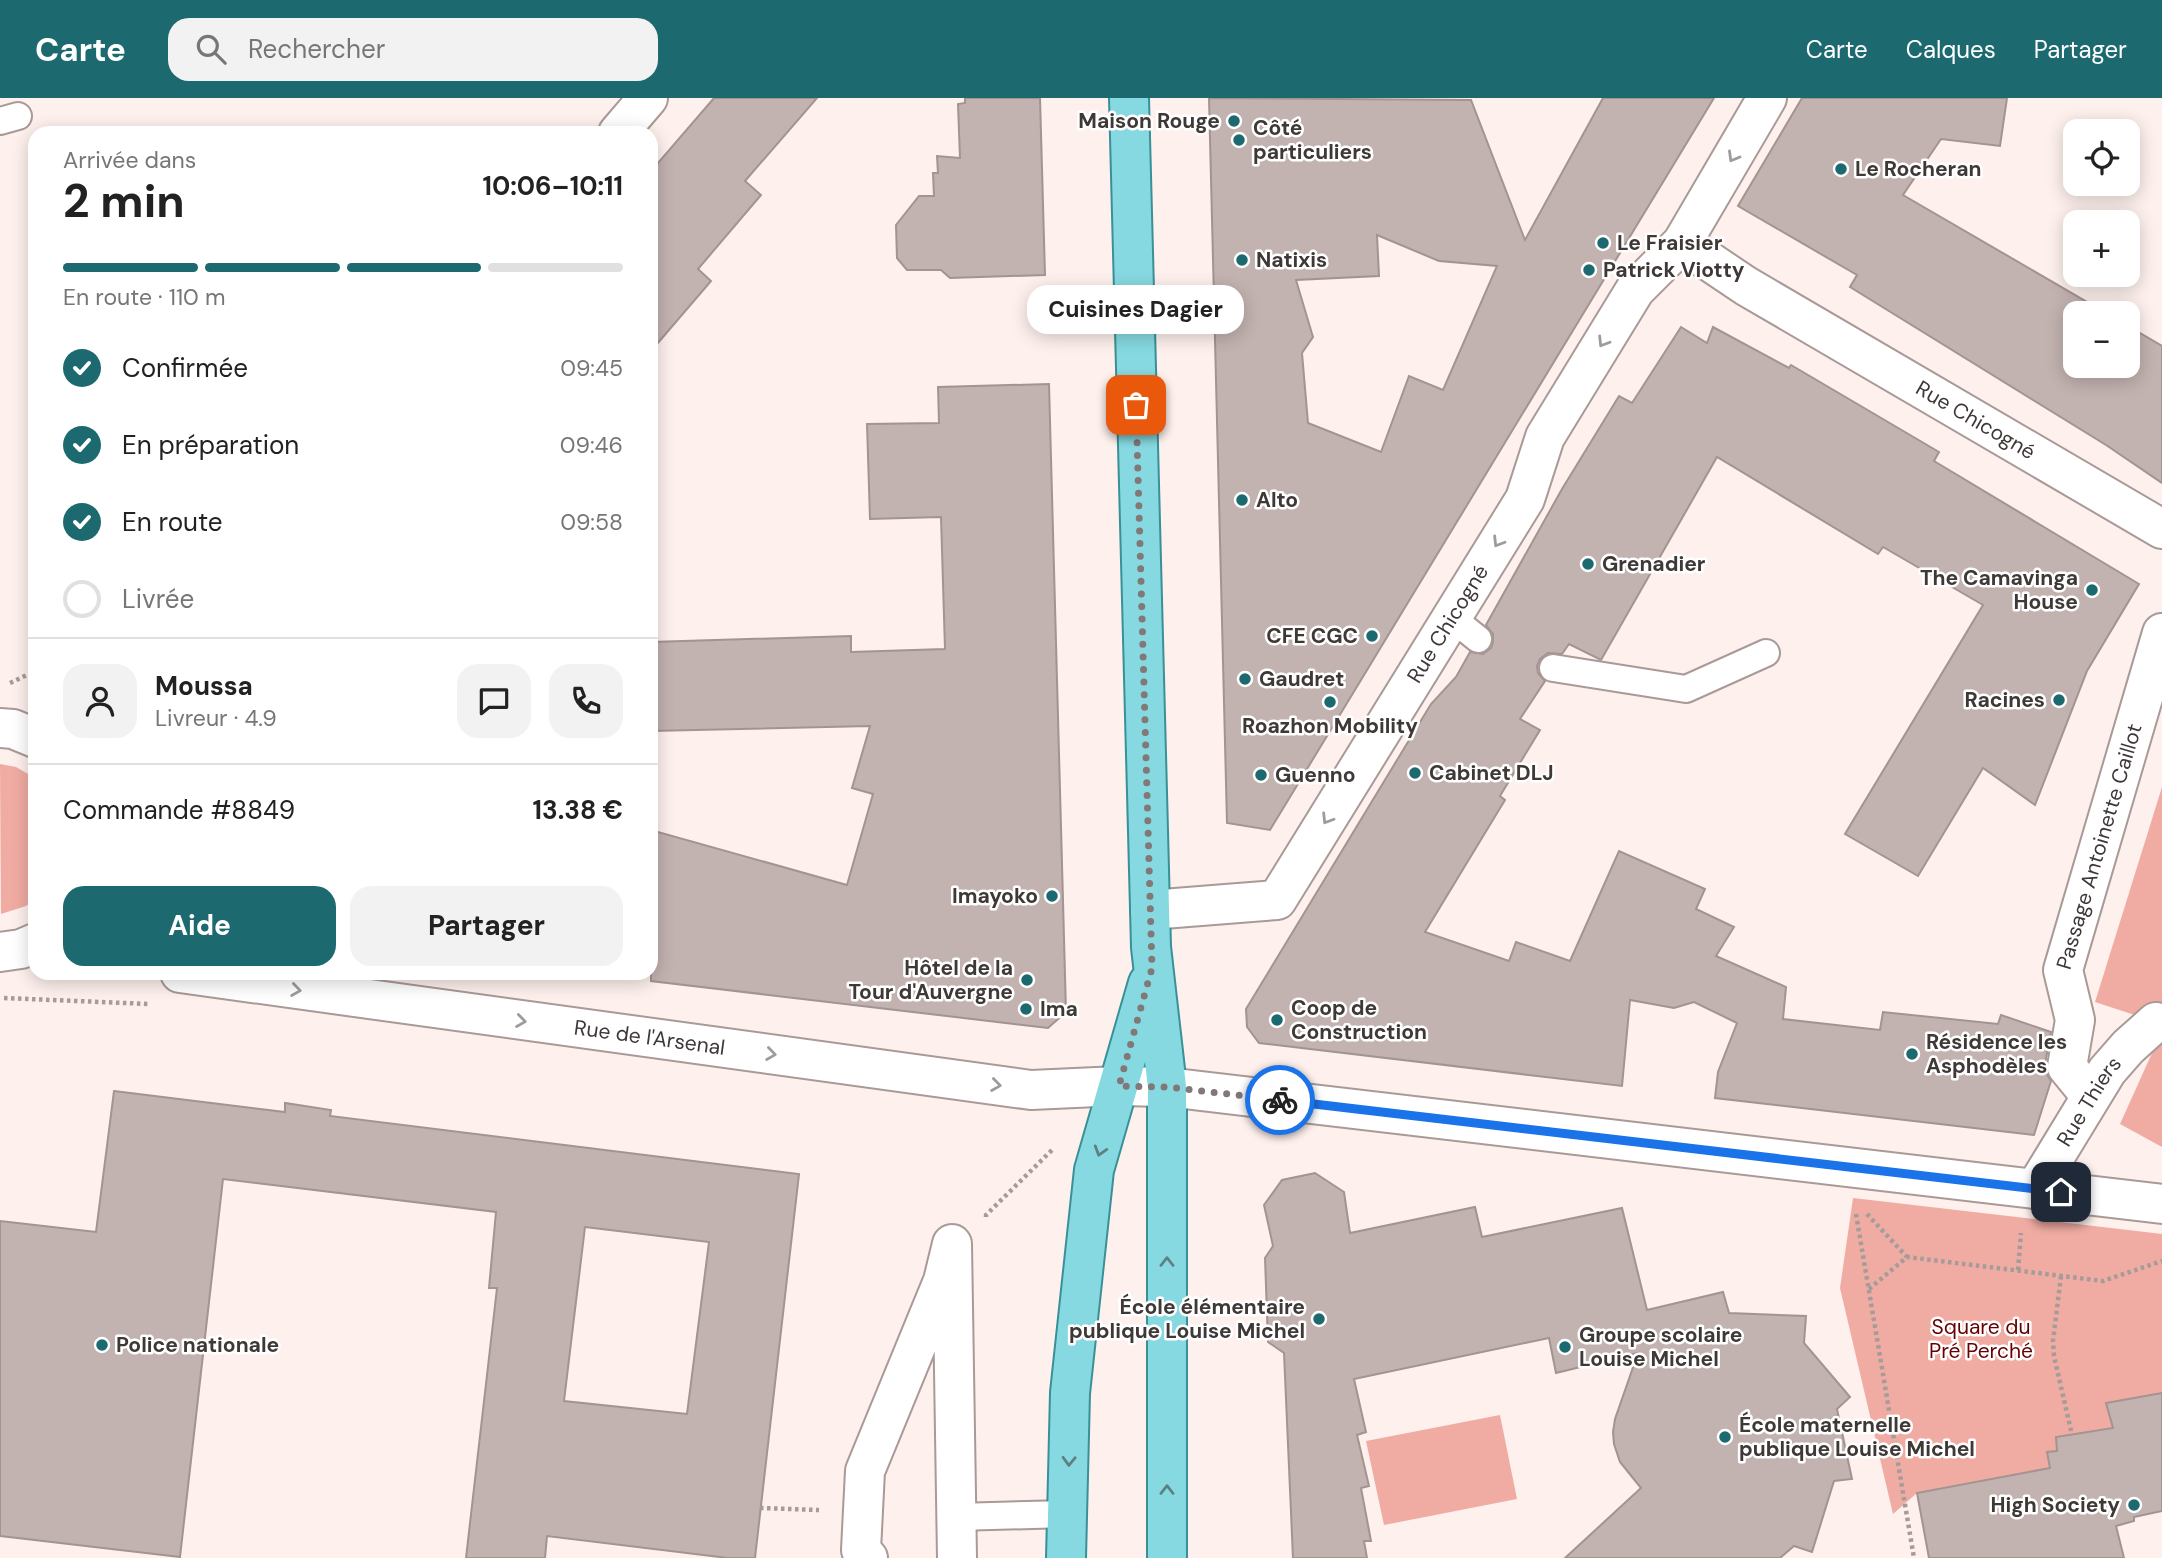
<!DOCTYPE html>
<html lang="fr">
<head>
<meta charset="utf-8">
<style>
  body { margin:0; font-family:"DM Sans",sans-serif; background:#f2f2f2; color:#222; height:100vh; display:flex; flex-direction:column; font-size:26px; white-space:nowrap }
  * { box-sizing:border-box; margin:0 }
  p { font-size:23px; color:#767676 }
  .icon { flex:none; width:38px; height:38px; fill:none; stroke:currentColor; stroke-width:2; stroke-linecap:round; stroke-linejoin:round }
  .map { position:relative; flex:1; overflow:hidden }
  .details { position:absolute; left:28px; top:28px; width:630px; height:854px; display:flex; flex-direction:column; background:#fff; border-radius:21px; box-shadow:0 4px 18px #0003 }
  .details>* { flex:none }
  .fabs { position:absolute; left:2063px; top:21px; display:grid; gap:14px }
  .fabs a { display:grid; place-items:center; width:77px; height:77px; border-radius:14px; background:#fff; box-shadow:0 4px 18px #0003; font-size:35px }
  .pin { position:absolute; display:grid; place-items:center; width:60px; height:60px; color:#fff; margin:-30px; border-radius:14px; box-shadow:0 4px 10px #0006 }
  .courier { position:absolute; display:grid; place-items:center; width:70px; height:70px; margin:-35px; border:5px solid #1a73e8; border-radius:50%; background:#fff; color:#222; box-shadow:0 2px 9px #0007 }
  .bubble { position:absolute; height:49px; border-radius:21px; background:#fff; box-shadow:0 4px 18px #0003; font-size:23px; font-weight:700; line-height:49px; text-align:center }
  .head em { font-style:normal; font-weight:700 }
  .head div { display:flex; flex-direction:column-reverse }
  .head { display:flex; align-items:center; justify-content:space-between; height:119px; padding:0 35px }
  h1 { font-size:46px; font-weight:700; line-height:52px }
  .bar { display:grid; grid-template-columns:repeat(4,1fr); gap:10px 7px; align-content:center; height:84px; padding:0 35px }
  .bar i { height:9px; border-radius:5px; background:#e0e0e0 }
  .bar .selected { background:#1c696f }
  .bar p { grid-column:span 4 }
  .line { display:flex; align-items:center; gap:18px; padding:0 35px; border-top:2px solid #e0e0e0 }
  .line div { flex:1 }
  .round { display:grid; place-items:center; flex:none; width:74px; height:74px; border-radius:21px; background:#f2f2f2 }
  ol { padding:0 35px; list-style:none }
  li { display:flex; align-items:center; gap:21px; height:77px }
  li p { margin-inline-start:auto }
  li .icon { padding:7px; border-radius:50%; background:#1c696f; color:#fff; stroke-width:4 }
  li:last-child { color:#767676 }
  li i { width:38px; height:38px; border:4px solid #e0e0e0; border-radius:50% }
  .button { display:flex; gap:14px; margin-top:auto; padding:14px 35px }
  .button a { flex:1; height:80px; border-radius:21px; background:#1c696f; color:#fff; font-size:28px; font-weight:700; line-height:80px; text-align:center }
  .button a+a { background:#f2f2f2; color:#222 }
  header { display:flex; align-items:center; gap:42px; box-sizing:border-box; height:98px; padding:0 35px; background:#1c696f; color:#fff }
  header strong { font-size:33px }
  nav { display:flex; gap:38px; margin-inline-start:auto; font-size:24px }
  .search { width:490px; height:63px; background:#f2f2f2; display:flex; align-items:center; gap:18px; box-sizing:border-box; padding:0 24px; border-radius:21px; color:#767676; font-size:26px }
  .map>svg:first-child { display:block }
  .green { fill:#f0aca3 }
  .building { fill:#c2b2b0; stroke:#a39391; stroke-width:2; fill-rule:evenodd }
  .lines { fill:none; stroke-linecap:round; stroke-linejoin:round }
  .service-casing { stroke:#a99997; stroke-width:30 }
  .pedestrian-casing { stroke:#a99997; stroke-width:42 }
  .minor-casing { stroke:#a99997; stroke-width:42 }
  .tertiary-casing { stroke:#a99997; stroke-width:42 }
  .primary-casing { stroke:#399097; stroke-width:42 }
  .path { stroke:#a59b99; stroke-width:4.5; stroke-dasharray:3.5 3.5; stroke-linecap:butt }
  .service { stroke:#fff; stroke-width:26 }
  .pedestrian { stroke:#fff; stroke-width:38 }
  .minor { stroke:#fff; stroke-width:38 }
  .tertiary { stroke:#fff; stroke-width:38 }
  .primary { stroke:#86d9e0; stroke-width:38 }
  .oneway { stroke:#9e9c9b }
  .oneway2 { stroke:#5e8083 }
  .done { stroke:#817877; stroke-width:7; stroke-dasharray:0 12.6 }
  .route { stroke:#1a73e8; stroke-width:9 }
  .poi-dot { fill:#1c696f; stroke:#fff; stroke-width:2.5 }
  .labels { text-anchor:middle; dominant-baseline:central; stroke-width:5; stroke-linejoin:round; paint-order:stroke }
  .poi-label { font-size:21px; font-weight:bold; fill:#3e3837; stroke:#fff; text-anchor:start }
  .street-label { font-size:21px; fill:#3e3837; stroke:#fff }
  .park-label { font-size:21px; fill:#660003; stroke:#fff }
</style>
</head>
<body>
<header>
<strong>Carte</strong>
<div class="search"><svg class="icon" aria-label="search" viewBox="0 0 24 24"><circle cx="10" cy="10" r="6"/><path d="M15 15l6 6"/></svg>Rechercher</div>
<nav><a>Carte</a><a>Calques</a><a>Partager</a></nav>
</header>
<div class="map">
<svg width="2162" height="1460" viewBox="0 0 2162 1460">
  <rect width="100%" height="100%" fill="#fdf0ed"/>
  <g class="green">
    <path d="M0,666l16,3 19,11v121l-9,7 -25,8z"/>
    <path d="M2162,689v237l-67,-22z"/>
    <path d="M2162,933v116l-42,-23z"/>
    <path d="M1853,1100l309,36v159l-55,10 6,25 -57,9 1,14 -10,2 3,15 -133,25 -24,21 -53,-226z"/>
    <path d="M1500,1317l17,84 -133,26 -18,-84z"/>
  </g>
  <g class="building">
    <path d="M714,0h103l-72,83 16,14 -63,74 13,12 -60,70v-180z"/>
    <path d="M965,0h75l5,177 -95,3 -9,-8h-34l-10,-12 -1,-33 23,-29h15l-1,-23h5l-1,-17 23,2 -2,-54 7,-1z"/>
    <path d="M1209,0l262,2 54,140 78,-142h111l-444,732 -43,-7zM1377,137l62,26 58,5 -54,124 -34,-14 -28,76 -73,-29 -6,-70 11,-16 -17,-57 83,-4z"/>
    <path d="M1802,0h205l-7,48 -59,-7 -38,56 203,118h-30v53h52v-40l34,20v137l-56,-38 -256,-158 7,-12 -119,-69z"/>
    <path d="M1681,229l26,16 6,-16 76,41 2,-3 148,87 -5,9 205,123 -52,87 -52,134 -52,-37 -65,108 -73,-42 138,-229 -100,-58 -5,7 -161,-97 -116,203 -32,-16 -7,10 -14,-1 -8,6 -3,7 1,7 7,8 -25,38 20,11 -40,66 5,4 -80,132 84,29 7,-19 54,19 49,-110 86,38 -9,20 38,18 -18,29 70,31 -3,32 97,11 3,-18 115,12 3,-9 50,17 -6,32 1,9 5,8 -17,54 -319,-37 3,-26 19,-49 -43,-21 -20,6 -44,-8 -8,86 -363,-43 -12,-16 -1,-18 185,-305 25,-27 14,-25 13,2 8,-6 2,-6v-8l-7,-9 76,-136 57,-93 13,7z"/>
    <path d="M1049,286l17,628 -18,16 -397,-47v-151l196,55 26,-91 -21,-6 18,-62 -219,5v-89l200,-6v16l94,-3 -4,-132 -71,2 -3,-95 72,-1 -1,-36z"/>
    <path d="M114,993l171,21v-9l46,7 -1,6 469,58 -44,384h-27l-181,-22 -2,22h-79l31,-270h-8l7,-76 -273,-33 -43,378 -180,-21v-315l96,11zM585,1129l124,15 -22,172 -123,-13z"/>
    <path d="M1315,1075l29,19 6,41 125,-26 7,30 140,-29 25,102 76,-18 6,21 77,3 -2,27 46,54 -13,12 15,70 -18,2 -22,71 -18,-6 -14,12h-215l76,-70 -21,-26 -6,-18 -1,-12 2,-13 23,-66 -82,20 -7,-35 -195,41 12,53 -9,3 12,51 -8,2 10,53h-7l3,17h-74l-9,-205 -16,-11 -3,-84 8,-12 -9,-41 18,-25z"/>
    <path d="M2162,1295v118l-28,6v4l-18,5 8,32h-195l-12,-65 133,-25 -3,-16 10,-1 -1,-14 57,-9 -7,-25z"/>
  </g>
  <g class="lines">
    <defs>
      <g id="service">
        <path d="M0,23l18,-5"/>
        <path d="M1452,520l26,21"/>
        <path d="M1553,570l133,21 80,-36"/>
        <path d="M956,1419l111,-3"/>
      </g>
      <g id="pedestrian">
        <path id="s1" d="M1682,145l64,43 416,243"/>
        <path id="s2" d="M2090,997l-23,-28 8,-47 -12,-50 99,-337"/>
        <path d="M868,1460l-7,-8 4,-79 78,-190 9,-37 5,314"/>
      </g>
      <g id="minor">
        <path id="s3" d="M1150,812l127,-10 248,-401 20,-62 90,-147 47,-47 85,-145"/>
        <path d="M1119,988l48,1 995,117"/>
        <path id="s4" d="M2035,1091l72,-118 21,-24 28,-25"/>
      </g>
      <g id="tertiary">
        <path d="M618,35l30,-35"/>
        <path d="M0,630l13,1 22,9"/>
        <path d="M0,854l21,-3 14,-6"/>
        <path id="s5" d="M180,875l851,117 88,-4"/>
      </g>
      <g id="primary">
        <path d="M1129,0l22,849 16,140v471"/>
        <path d="M1066,1460l4,-165 24,-223 54,-187"/>
      </g>
    </defs>
    <use href="#service" class="service-casing"/>
    <use href="#pedestrian" class="pedestrian-casing"/>
    <use href="#minor" class="minor-casing"/>
    <use href="#tertiary" class="tertiary-casing"/>
    <use href="#primary" class="primary-casing"/>
    <g class="path">
      <path d="M10,585l25,-12"/>
      <path d="M4,900l145,6"/>
      <path d="M1856,1116l58,344"/>
      <path d="M1867,1116l40,43"/>
      <path d="M986,1119v-2l67,-66"/>
      <path d="M2018,1172l3,-37"/>
      <path d="M2061,1178l-8,65 1,15 18,79"/>
      <path d="M1869,1191l38,-32 196,24 59,-20"/>
      <path d="M760,1410l59,2"/>
    </g>
    <use href="#service" class="service"/>
    <use href="#pedestrian" class="pedestrian"/>
    <use href="#minor" class="minor"/>
    <use href="#tertiary" class="tertiary"/>
    <use href="#primary" class="primary"/>
  </g>
  <defs><path id="oneway-chevron" d="M-2-3.5L2.5 0L-2 3.5" fill="none" stroke-width="1.6" stroke-linecap="round" stroke-linejoin="round" transform="scale(1.75)"/></defs>
  <g class="oneway">
    <use href="#oneway-chevron" transform="translate(1733 59) rotate(120)"/>
    <use href="#oneway-chevron" transform="translate(1603 244) rotate(122)"/>
    <use href="#oneway-chevron" transform="translate(1498 444) rotate(122)"/>
    <use href="#oneway-chevron" transform="translate(1327 721) rotate(122)"/>
    <use href="#oneway-chevron" transform="translate(296 892) rotate(8)"/>
    <use href="#oneway-chevron" transform="translate(521 923) rotate(8)"/>
    <use href="#oneway-chevron" transform="translate(771 956) rotate(8)"/>
    <use href="#oneway-chevron" transform="translate(996 987) rotate(8)"/>
  </g>
  <g class="oneway2">
    <use href="#oneway-chevron" transform="translate(1100 1053) rotate(107)"/>
    <use href="#oneway-chevron" transform="translate(1167 1164) rotate(-90)"/>
    <use href="#oneway-chevron" transform="translate(1069 1363) rotate(92)"/>
    <use href="#oneway-chevron" transform="translate(1167 1392) rotate(-90)"/>
  </g>
  <g class="lines">
    <path class="done" d="M1136,307l16,563 -33,118 48,1 113,13"/>
    <path class="route" d="M1280,1002l781,92"/>
  </g>
  <g class="poi-dot">
    <circle cx="1234" cy="23" r="7"/>
    <circle cx="1239" cy="42" r="7"/>
    <circle cx="1841" cy="71" r="7"/>
    <circle cx="1603" cy="145" r="7"/>
    <circle cx="1242" cy="162" r="7"/>
    <circle cx="1589" cy="172" r="7"/>
    <circle cx="1242" cy="402" r="7"/>
    <circle cx="1588" cy="466" r="7"/>
    <circle cx="2092" cy="492" r="7"/>
    <circle cx="1372" cy="538" r="7"/>
    <circle cx="1245" cy="581" r="7"/>
    <circle cx="2059" cy="602" r="7"/>
    <circle cx="1330" cy="604" r="7"/>
    <circle cx="1415" cy="675" r="7"/>
    <circle cx="1261" cy="677" r="7"/>
    <circle cx="1052" cy="798" r="7"/>
    <circle cx="1027" cy="882" r="7"/>
    <circle cx="1026" cy="911" r="7"/>
    <circle cx="1277" cy="922" r="7"/>
    <circle cx="1912" cy="956" r="7"/>
    <circle cx="1319" cy="1221" r="7"/>
    <circle cx="102" cy="1247" r="7"/>
    <circle cx="1565" cy="1249" r="7"/>
    <circle cx="1725" cy="1339" r="7"/>
    <circle cx="2134" cy="1407" r="7"/>
  </g>
  <g class="labels">
    <g class="poi-label">
      <text x="1220" y="23" text-anchor="end">Maison Rouge</text>
      <text x="1253" y="30">Côté<tspan x="1253" dy="24">particuliers</tspan></text>
      <text x="1855" y="71">Le Rocheran</text>
      <text x="1617" y="145">Le Fraisier</text>
      <text x="1256" y="162">Natixis</text>
      <text x="1603" y="172">Patrick Viotty</text>
      <text x="1256" y="402">Alto</text>
      <text x="1602" y="466">Grenadier</text>
      <text x="2078" y="480" text-anchor="end">The Camavinga<tspan x="2078" dy="24">House</tspan></text>
      <text x="1358" y="538" text-anchor="end">CFE CGC</text>
      <text x="1259" y="581">Gaudret</text>
      <text x="2045" y="602" text-anchor="end">Racines</text>
      <text x="1330" y="628" text-anchor="middle">Roazhon Mobility</text>
      <text x="1429" y="675">Cabinet DLJ</text>
      <text x="1275" y="677">Guenno</text>
      <text x="1038" y="798" text-anchor="end">Imayoko</text>
      <text x="1013" y="870" text-anchor="end">Hôtel de la<tspan x="1013" dy="24">Tour d'Auvergne</tspan></text>
      <text x="1291" y="910">Coop de<tspan x="1291" dy="24">Construction</tspan></text>
      <text x="1040" y="911">Ima</text>
      <text x="1926" y="944">Résidence les<tspan x="1926" dy="24">Asphodèles</tspan></text>
      <text x="1305" y="1209" text-anchor="end">École élémentaire<tspan x="1305" dy="24">publique Louise Michel</tspan></text>
      <text x="1579" y="1237">Groupe scolaire<tspan x="1579" dy="24">Louise Michel</tspan></text>
      <text x="116" y="1247">Police nationale</text>
      <text x="1739" y="1327">École maternelle<tspan x="1739" dy="24">publique Louise Michel</tspan></text>
      <text x="2120" y="1407" text-anchor="end">High Society</text>
    </g>
    <g class="street-label">
      <text stroke="none"><textPath href="#s1" startOffset="343">Rue Chicogné</textPath></text>
      <text stroke="none"><textPath href="#s3" startOffset="452">Rue Chicogné</textPath></text>
      <text stroke="none"><textPath href="#s2" startOffset="264">Passage Antoinette Caillot</textPath></text>
      <text stroke="none"><textPath href="#s5" startOffset="474">Rue de l'Arsenal</textPath></text>
      <text stroke="none"><textPath href="#s4" startOffset="103">Rue Thiers</textPath></text>
    </g>
    <g class="park-label">
      <text x="1981" y="1229">Square du<tspan x="1981" dy="24">Pré Perché</tspan></text>
    </g>
  </g>
</svg>
<div class="fabs">
<a><svg class="icon" aria-label="locate" viewBox="0 0 24 24"><circle cx="12" cy="12" r="6"/><path d="M12 2v4M12 18v4M2 12h4M18 12h4"/></svg></a>
<a>+</a>
<a>−</a>
</div>
<div class="pin" style="left:1136px;top:307px;background:#ea580c"><svg class="icon" aria-label="bag" viewBox="0 0 24 24"><path d="M5 8h14l-1 12H6zM9 8a3 3 0 0 1 6 0"/></svg></div>
<div class="pin" style="left:2061px;top:1094px;background:#1f2937"><svg class="icon" aria-label="home" viewBox="0 0 24 24"><path d="M3 11l9-7 9 7M6 9v11h12V9"/></svg></div>
<div class="courier" style="left:1280px;top:1002px"><svg class="icon" aria-label="bike" viewBox="0 0 24 24"><circle cx="6" cy="16" r="4"/><circle cx="18" cy="16" r="4"/><path d="M6 16l4-8h5l3 8M10 8l3 8H6M13 5h3"/></svg></div>
<div class="bubble" style="left:1027px;top:187px;width:217px">Cuisines Dagier</div>
<section class="details">
<div class="head"><div><h1>2 min</h1><p>Arrivée dans</p></div><em>10:06–10:11</em></div>
<div class="bar"><i class="selected"></i><i class="selected"></i><i class="selected"></i><i></i><p>En route · 110 m</p></div>
<ol>
<li><svg class="icon" aria-label="check" viewBox="0 0 24 24"><path d="M5 12l5 5 9-10"/></svg>Confirmée<p>09:45</p></li>
<li><svg class="icon" aria-label="check" viewBox="0 0 24 24"><path d="M5 12l5 5 9-10"/></svg>En préparation<p>09:46</p></li>
<li><svg class="icon" aria-label="check" viewBox="0 0 24 24"><path d="M5 12l5 5 9-10"/></svg>En route<p>09:58</p></li>
<li><i></i>Livrée</li>
</ol>
<div class="line" style="height:126px"><a class="round"><svg class="icon" aria-label="person" viewBox="0 0 24 24"><circle cx="12" cy="8" r="4"/><path d="M4 21q1-7 8-7t8 7"/></svg></a><div><b>Moussa</b><p>Livreur · 4.9</p></div><a class="round"><svg class="icon" aria-label="chat" viewBox="0 0 24 24"><path d="M4 5h16v11H9l-5 4z"/></svg></a><a class="round"><svg class="icon" aria-label="phone" viewBox="0 0 24 24"><path d="M5 4h4l2 5-3 2q2 4 5 5l2-3 5 2v4C11 20 4 13 5 4z"/></svg></a></div>
<div class="line" style="height:91px"><div>Commande #8849</div><b>13.38 €</b></div>
<div class="button"><a>Aide</a><a>Partager</a></div>
</section>
</div>
</body>
</html>
